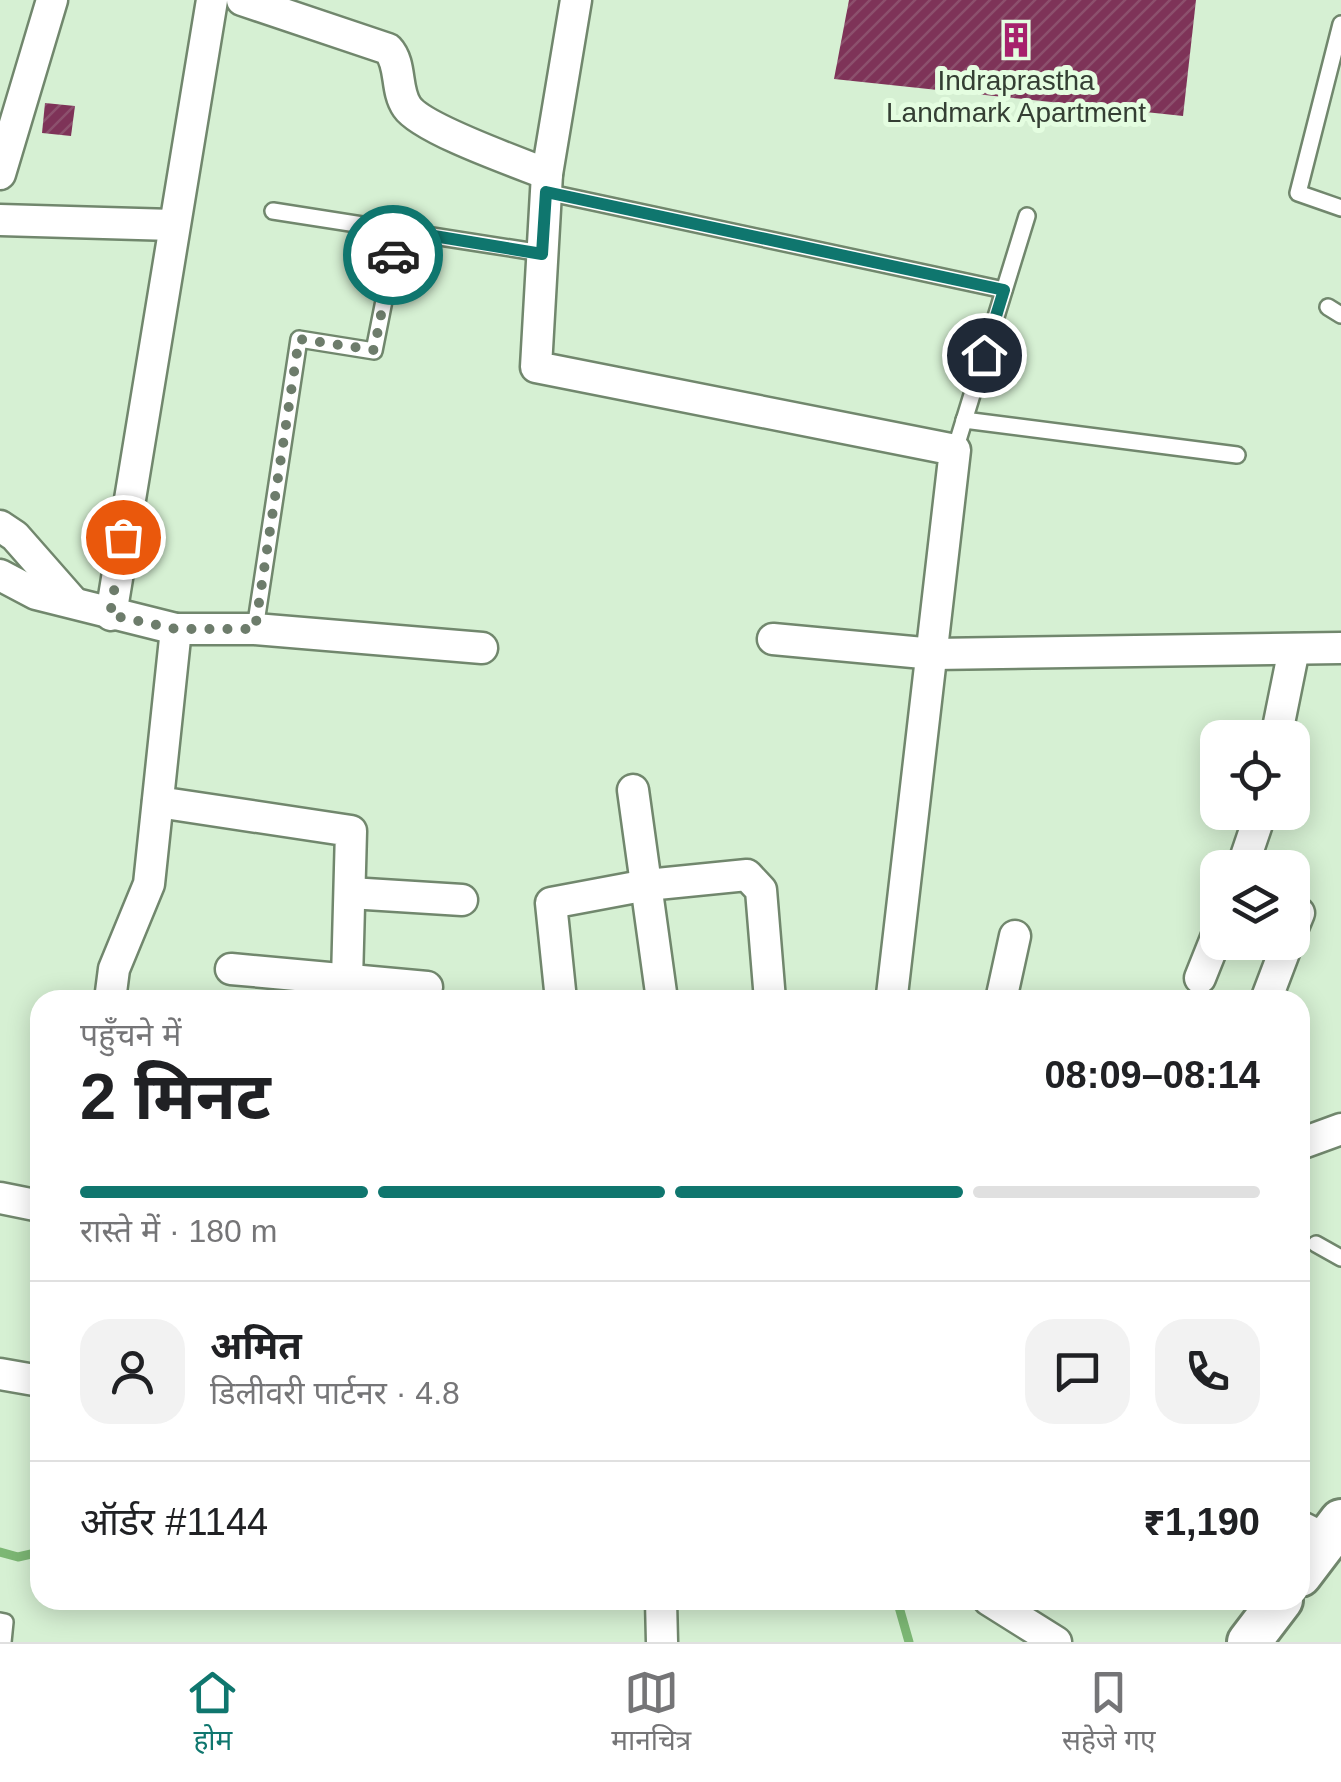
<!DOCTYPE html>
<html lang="hi">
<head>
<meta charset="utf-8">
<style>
  body { margin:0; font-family:Helvetica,"Noto Sans Devanagari",sans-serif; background:#f2f2f2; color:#202124; height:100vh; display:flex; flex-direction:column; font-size:38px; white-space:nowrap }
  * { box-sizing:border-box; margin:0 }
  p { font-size:32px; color:#757577 }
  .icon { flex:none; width:55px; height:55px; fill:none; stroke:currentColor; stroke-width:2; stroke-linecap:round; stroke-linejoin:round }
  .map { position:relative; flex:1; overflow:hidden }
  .panel { position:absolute; left:30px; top:990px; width:1280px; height:620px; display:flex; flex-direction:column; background:#fff; border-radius:30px; box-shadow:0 5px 25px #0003 }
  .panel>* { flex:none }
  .tools { position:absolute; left:1200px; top:720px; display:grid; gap:20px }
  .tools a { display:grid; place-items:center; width:110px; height:110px; border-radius:20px; background:#fff; box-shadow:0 5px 25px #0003; font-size:50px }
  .pin { position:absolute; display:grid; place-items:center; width:85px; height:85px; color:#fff; margin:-42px; border:5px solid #fff; border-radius:50%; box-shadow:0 2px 10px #0007 }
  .courier { position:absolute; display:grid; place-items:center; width:100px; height:100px; margin:-50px; border:8px solid #0f766e; border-radius:50%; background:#fff; color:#222; box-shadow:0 2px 12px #0007 }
  .headline em { font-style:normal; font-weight:700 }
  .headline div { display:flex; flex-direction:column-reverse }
  .headline { display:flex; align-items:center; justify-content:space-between; height:170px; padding:0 50px }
  h1 { font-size:65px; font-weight:700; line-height:75px }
  .bar { display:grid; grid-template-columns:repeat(4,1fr); gap:15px 10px; align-content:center; height:120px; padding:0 50px }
  .bar i { height:12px; border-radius:8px; background:#e0e0e0 }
  .bar .on { background:#0f766e }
  .bar p { grid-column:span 4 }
  .line { display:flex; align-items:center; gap:25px; padding:0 50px; border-top:2px solid #e0e0e0 }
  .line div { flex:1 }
  .round { display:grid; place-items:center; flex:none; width:105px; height:105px; border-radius:30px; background:#f2f2f2 }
  .dock { display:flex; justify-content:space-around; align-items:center; height:140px; border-top:2px solid #e0e0e0; background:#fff; font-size:28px; color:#757577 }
  .dock a { display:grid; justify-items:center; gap:5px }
  .dock .on { color:#0f766e }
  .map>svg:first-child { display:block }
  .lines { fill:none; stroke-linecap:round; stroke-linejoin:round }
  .stream { stroke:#7cb774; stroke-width:9 }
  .building { fill:url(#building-hatch) }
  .lane-casing { stroke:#71876d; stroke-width:20 }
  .street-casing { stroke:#71876d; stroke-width:35 }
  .secondary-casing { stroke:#71876d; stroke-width:48 }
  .lane { stroke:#fff; stroke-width:15 }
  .street { stroke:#fff; stroke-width:30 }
  .secondary { stroke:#fff; stroke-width:42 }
  .done { stroke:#6d7c6b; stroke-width:10; stroke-dasharray:0 18 }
  .route { stroke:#0f766e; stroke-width:12 }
  .labels { text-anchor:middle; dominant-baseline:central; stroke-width:10; stroke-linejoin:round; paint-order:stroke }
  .poi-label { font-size:28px; fill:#343e33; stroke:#e4fde0 }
</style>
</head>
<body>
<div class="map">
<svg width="1341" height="1642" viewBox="0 0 1341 1642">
  <defs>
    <pattern id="building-hatch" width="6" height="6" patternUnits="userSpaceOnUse" patternTransform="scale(2.5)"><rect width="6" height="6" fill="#7e3358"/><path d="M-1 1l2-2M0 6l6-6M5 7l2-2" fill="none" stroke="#8c506d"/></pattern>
  </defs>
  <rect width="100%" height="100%" fill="#d6f0d3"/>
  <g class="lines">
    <g class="stream">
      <path d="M0,1552l18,5 22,-5"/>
      <path d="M897,1600l12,42"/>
    </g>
  </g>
  <g class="building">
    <path d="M849,0h347l-13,116 -349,-37z"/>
    <path d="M45,103l30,3 -4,30 -29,-3z"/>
  </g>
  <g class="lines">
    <defs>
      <g id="lane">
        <path d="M1341,24l-43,169 43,15"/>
        <path d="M546,192l458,98"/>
        <path d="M273,211l269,42"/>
        <path d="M1328,307l13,8"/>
        <path d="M964,420l273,35"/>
        <path d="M955,450l72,-234"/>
        <path d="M255,629l44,-290 75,12 24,-121"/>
        <path d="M1316,1244l25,14"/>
        <path d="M1300,1518l28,14"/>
        <path d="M0,1621l5,1 -2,20"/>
      </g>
      <g id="street">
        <path d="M242,0l146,49c14,15 7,41 19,58 15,22 110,55 140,67"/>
        <path d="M576,0l-29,174 -11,193 419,83 -63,545"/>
        <path d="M0,174l52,-174"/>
        <path d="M0,220l173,5"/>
        <path d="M0,526l15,10 58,66"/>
        <path d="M0,575l36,19 140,35h79l227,19"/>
        <path d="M111,615l101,-615"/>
        <path d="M773,639l161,15 407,-6"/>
        <path d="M1276,738l18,-89"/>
        <path d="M633,790l29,210"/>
        <path d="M158,802l193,29 -4,149"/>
        <path d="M1242,868l19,-56"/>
        <path d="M350,893l112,7"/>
        <path d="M1292,930l7,-17"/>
        <path d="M231,969l196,18"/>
        <path d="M1200,978l18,-45"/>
        <path d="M110,1000l4,-31 35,-85 27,-255"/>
        <path d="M561,1000l-10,-97 96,-18 100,-10 14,15 9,110"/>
        <path d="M1001,1000l14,-64"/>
        <path d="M1266,1000l22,-58"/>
        <path d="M1300,1144l41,-15"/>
        <path d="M0,1198l40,8"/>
        <path d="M0,1374l40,7"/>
        <path d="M661,1600l1,42"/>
        <path d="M989,1600l67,42"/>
      </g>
      <g id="secondary">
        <path d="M1300,1575l41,-54"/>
        <path d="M1249,1642l32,-42"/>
      </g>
    </defs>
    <use href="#lane" class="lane-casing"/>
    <use href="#street" class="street-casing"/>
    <use href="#secondary" class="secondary-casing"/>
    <use href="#lane" class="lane"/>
    <use href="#street" class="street"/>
    <use href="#secondary" class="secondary"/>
  </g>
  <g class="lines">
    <path class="done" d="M123,537l-13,78 66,14h79l44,-290 75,11 19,-95"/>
    <path class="route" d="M393,255l5,-25 144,24 4,-62 458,98 -20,65"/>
  </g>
  <defs>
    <symbol id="building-bare" viewBox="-9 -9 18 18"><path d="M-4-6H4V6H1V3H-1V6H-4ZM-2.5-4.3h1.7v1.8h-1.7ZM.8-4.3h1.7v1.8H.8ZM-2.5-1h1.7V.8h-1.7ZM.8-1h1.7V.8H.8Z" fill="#a6216c" stroke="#e4fde0" stroke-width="2.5" paint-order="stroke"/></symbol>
  </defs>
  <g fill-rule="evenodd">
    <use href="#building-bare" x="991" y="15" width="50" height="50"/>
  </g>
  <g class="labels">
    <g class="poi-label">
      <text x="1016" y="80">Indraprastha<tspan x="1016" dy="32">Landmark Apartment</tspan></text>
    </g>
  </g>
</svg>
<div class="tools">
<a><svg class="icon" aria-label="locate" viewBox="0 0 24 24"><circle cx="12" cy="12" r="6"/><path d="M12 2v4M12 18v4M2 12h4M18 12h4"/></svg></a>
<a><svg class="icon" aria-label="layers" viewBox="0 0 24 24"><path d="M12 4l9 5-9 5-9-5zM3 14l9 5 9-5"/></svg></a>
</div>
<div class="pin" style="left:123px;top:537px;background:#ea580c"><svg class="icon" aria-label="bag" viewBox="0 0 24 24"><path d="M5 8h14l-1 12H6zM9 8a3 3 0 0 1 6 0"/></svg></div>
<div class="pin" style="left:984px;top:355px;background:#1f2937"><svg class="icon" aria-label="home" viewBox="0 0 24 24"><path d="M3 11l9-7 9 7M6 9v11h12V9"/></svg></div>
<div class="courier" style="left:393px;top:255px"><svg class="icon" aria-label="car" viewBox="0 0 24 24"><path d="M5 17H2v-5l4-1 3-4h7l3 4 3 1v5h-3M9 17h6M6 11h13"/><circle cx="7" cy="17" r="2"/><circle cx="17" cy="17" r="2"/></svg></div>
<section class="panel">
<div class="headline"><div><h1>2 मिनट</h1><p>पहुँचने में</p></div><em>08:09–08:14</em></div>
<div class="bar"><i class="on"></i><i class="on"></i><i class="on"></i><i></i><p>रास्ते में · 180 m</p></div>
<div class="line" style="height:180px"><a class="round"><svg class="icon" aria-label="person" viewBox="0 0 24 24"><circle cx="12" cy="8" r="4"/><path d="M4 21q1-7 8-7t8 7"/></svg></a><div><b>अमित</b><p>डिलीवरी पार्टनर · 4.8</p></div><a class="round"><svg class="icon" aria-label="chat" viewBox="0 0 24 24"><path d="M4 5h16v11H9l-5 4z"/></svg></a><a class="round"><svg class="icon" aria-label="phone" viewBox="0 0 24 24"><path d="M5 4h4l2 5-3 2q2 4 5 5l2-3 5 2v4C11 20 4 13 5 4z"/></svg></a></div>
<div class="line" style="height:130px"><div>ऑर्डर #1144</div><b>₹1,190</b></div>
</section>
</div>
<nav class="dock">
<a class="on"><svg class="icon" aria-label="home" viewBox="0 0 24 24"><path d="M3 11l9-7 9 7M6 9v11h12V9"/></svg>होम</a>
<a><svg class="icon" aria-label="map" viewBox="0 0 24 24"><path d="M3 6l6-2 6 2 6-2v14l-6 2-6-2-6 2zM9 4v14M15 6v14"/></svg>मानचित्र</a>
<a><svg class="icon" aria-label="saved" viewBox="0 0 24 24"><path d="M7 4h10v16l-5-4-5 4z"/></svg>सहेजे गए</a>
</nav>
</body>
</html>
